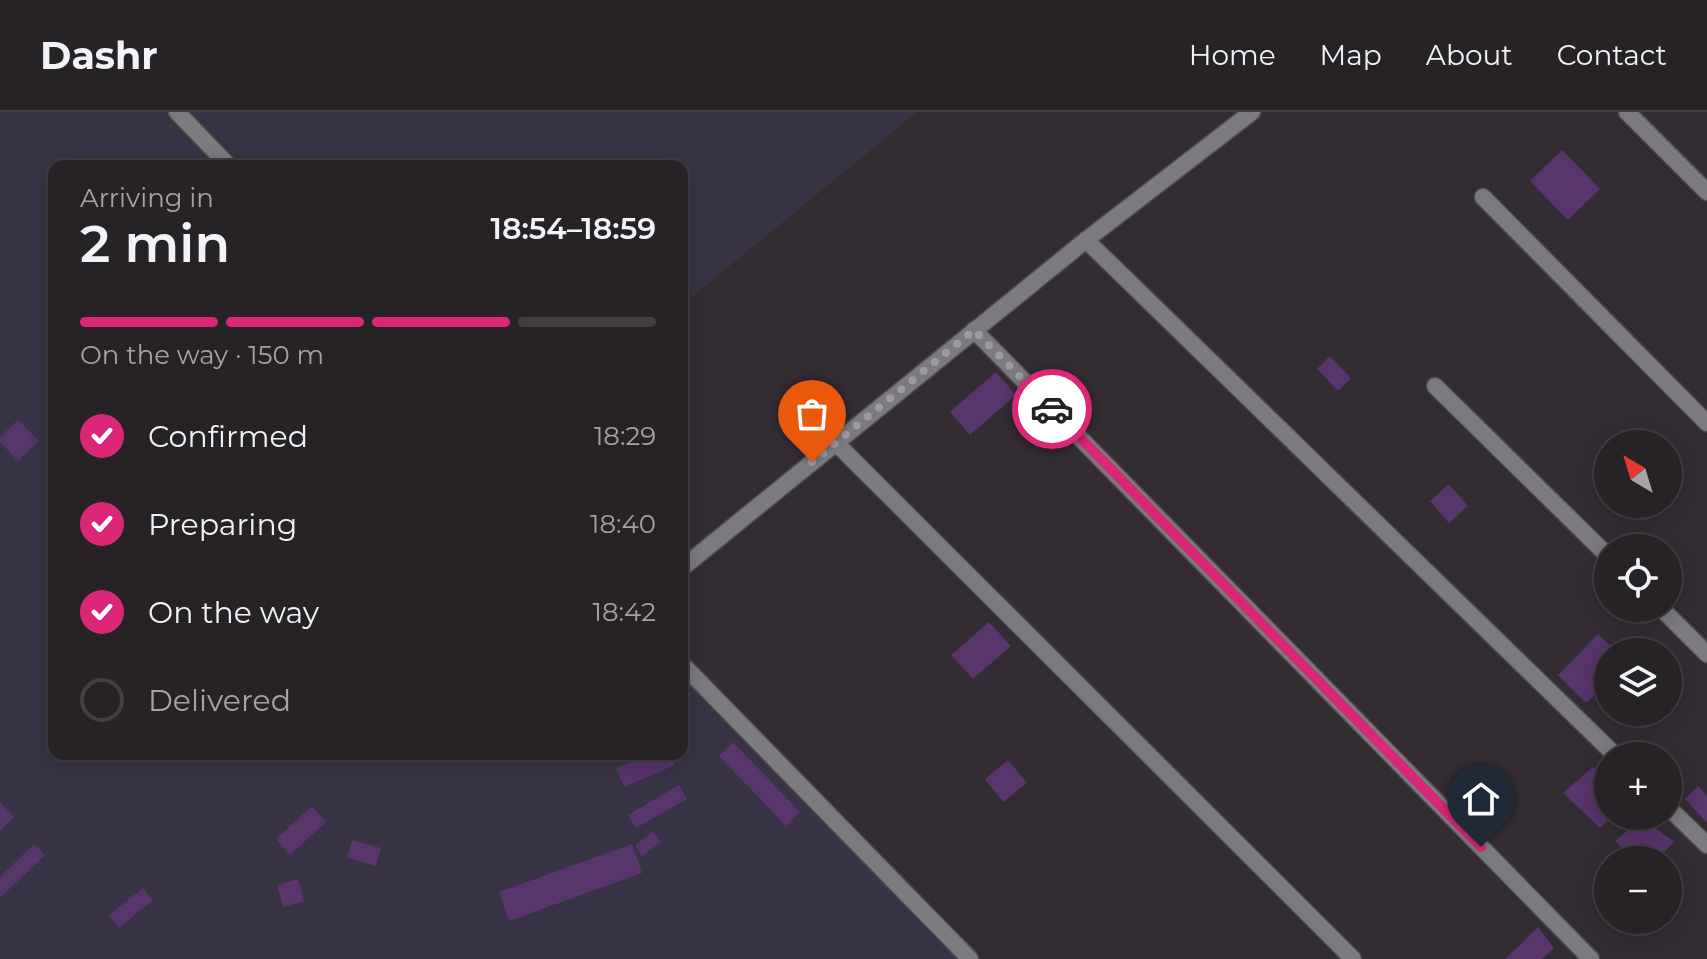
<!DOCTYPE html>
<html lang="en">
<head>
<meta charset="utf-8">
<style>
  body { margin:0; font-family:Montserrat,sans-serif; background:#2e2a2e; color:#f1f3f6; height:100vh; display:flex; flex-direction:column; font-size:30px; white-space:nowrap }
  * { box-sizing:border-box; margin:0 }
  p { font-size:26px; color:#a4a4a7 }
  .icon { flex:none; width:44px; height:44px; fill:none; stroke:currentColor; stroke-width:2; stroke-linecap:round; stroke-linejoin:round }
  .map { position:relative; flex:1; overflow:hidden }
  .panel { position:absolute; left:48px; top:48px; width:640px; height:600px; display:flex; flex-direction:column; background:#262226; border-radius:16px; box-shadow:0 4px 20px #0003,0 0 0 2px #423f43 }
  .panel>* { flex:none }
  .needle { width:52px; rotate:322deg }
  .tools { position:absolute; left:1594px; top:318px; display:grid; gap:16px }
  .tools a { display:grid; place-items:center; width:88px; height:88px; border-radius:50%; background:#262226; box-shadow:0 4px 20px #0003,0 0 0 2px #423f43; font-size:40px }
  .pin { position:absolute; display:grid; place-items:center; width:68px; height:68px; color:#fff; margin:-82px -34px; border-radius:50% 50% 50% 0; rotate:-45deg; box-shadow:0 0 8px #0007 }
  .pin .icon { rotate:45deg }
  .courier { position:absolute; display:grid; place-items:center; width:80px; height:80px; margin:-40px; border:6px solid #db2777; border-radius:50%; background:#fff; color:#222; box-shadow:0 2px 10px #0007 }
  .headline em { font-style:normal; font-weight:600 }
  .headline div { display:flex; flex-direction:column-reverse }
  .headline { display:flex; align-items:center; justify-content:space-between; height:136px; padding:0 32px }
  h1 { font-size:52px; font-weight:600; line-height:60px }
  .bar { display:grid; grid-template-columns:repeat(4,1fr); gap:12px 8px; align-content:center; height:96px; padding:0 32px }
  .bar i { height:10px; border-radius:6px; background:#423f43 }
  .bar .selected { background:#db2777 }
  .bar p { grid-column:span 4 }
  ol { padding:0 32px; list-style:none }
  li { display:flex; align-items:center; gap:24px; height:88px }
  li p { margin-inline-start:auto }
  li .icon { padding:8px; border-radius:50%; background:#db2777; color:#fff; stroke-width:4 }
  li:last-child { color:#a4a4a7 }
  li i { width:44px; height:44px; border:4px solid #423f43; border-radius:50% }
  header { display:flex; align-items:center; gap:48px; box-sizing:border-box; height:112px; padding:0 40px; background:#262226; border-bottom:2px solid #423f43 }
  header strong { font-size:38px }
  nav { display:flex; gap:44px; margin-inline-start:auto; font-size:28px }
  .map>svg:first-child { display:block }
  .industrial { fill:#383445 }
  .building { fill:#58356b }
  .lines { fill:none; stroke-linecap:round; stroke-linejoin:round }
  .street-casing { stroke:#514b51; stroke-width:19 }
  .street { stroke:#7b7b7f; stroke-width:16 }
  .done { stroke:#9e9a9e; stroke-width:8; stroke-dasharray:0 14.4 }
  .route { stroke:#db2777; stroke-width:10 }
</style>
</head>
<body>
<header>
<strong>Dashr</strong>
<nav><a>Home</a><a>Map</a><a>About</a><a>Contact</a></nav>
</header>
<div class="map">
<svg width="1707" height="847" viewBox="0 0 1707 847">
  <rect width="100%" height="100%" fill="#332d33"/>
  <path class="industrial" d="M0,0h917l-235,193v-139h-628v588h628v-90l288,295h-970z"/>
  <g class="building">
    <path d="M1562,38l38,39 -32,31 -38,-39z"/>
    <path d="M1330,244l21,22 -13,13 -21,-22z"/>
    <path d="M996,260l20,23 -46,40 -20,-23z"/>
    <path d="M18,308l21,21 -21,20 -18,-19v-5z"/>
    <path d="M1449,372l19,22 -19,17 -19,-22z"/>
    <path d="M989,510l22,24 -38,33 -22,-24z"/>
    <path d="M1598,522l19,18h-9v30l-22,21 -28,-28z"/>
    <path d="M733,630l67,70 -14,14 -67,-70z"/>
    <path d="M649,642h21l5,11 -51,22 -8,-19z"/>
    <path d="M1008,648l19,23 -24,19 -18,-23z"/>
    <path d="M1593,655l15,14v35h5l-13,12 -37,-35z"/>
    <path d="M679,673l8,14 -51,29 -8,-13z"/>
    <path d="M1698,674l9,10v27l-22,-24z"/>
    <path d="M0,690l14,15 -14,14z"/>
    <path d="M312,694l14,16 -36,33 -14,-16z"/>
    <path d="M1643,706l31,24 -18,18h-21l-20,-19z"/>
    <path d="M653,720l8,10 -19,14 -7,-11z"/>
    <path d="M352,728l29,8 -5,18 -29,-8z"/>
    <path d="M34,732l11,11 -45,43v-21z"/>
    <path d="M632,732l10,29 -133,48 -10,-29z"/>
    <path d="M298,767l6,22 -21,6 -6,-22z"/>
    <path d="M143,776l10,12 -34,28 -10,-13z"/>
    <path d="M1538,815l16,21 -12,11h-37z"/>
  </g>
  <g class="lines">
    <defs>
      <g id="street">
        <path d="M177,0l52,54"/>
        <path d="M1627,0l80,80"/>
        <path d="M1483,85l224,226"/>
        <path d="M1086,128l530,516"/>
        <path d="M974,218l617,629"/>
        <path d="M1435,274l173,170"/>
        <path d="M836,331l517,516"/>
        <path d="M682,456l404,-328 166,-128"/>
        <path d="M1661,496l46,46"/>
        <path d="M682,552l288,295"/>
        <path d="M1668,695l39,38"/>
      </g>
    </defs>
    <use href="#street" class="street-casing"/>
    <use href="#street" class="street"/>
  </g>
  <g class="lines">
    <path class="done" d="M812,350l162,-132 78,79"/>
    <path class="route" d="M1052,297l429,438"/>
  </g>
</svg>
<div class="tools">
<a><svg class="needle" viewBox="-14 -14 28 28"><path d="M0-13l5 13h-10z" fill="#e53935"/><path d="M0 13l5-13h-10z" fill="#a4a4a7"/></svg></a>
<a><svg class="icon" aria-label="locate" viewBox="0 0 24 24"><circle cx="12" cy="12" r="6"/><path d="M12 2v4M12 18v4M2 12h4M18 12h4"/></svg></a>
<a><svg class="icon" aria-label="layers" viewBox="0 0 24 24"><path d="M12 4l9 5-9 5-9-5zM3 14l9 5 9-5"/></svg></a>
<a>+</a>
<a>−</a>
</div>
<div class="pin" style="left:812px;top:350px;background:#ea580c"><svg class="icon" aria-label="bag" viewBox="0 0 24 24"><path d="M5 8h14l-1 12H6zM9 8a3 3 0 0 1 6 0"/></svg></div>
<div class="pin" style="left:1481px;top:735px;background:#1f2937"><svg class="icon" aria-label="home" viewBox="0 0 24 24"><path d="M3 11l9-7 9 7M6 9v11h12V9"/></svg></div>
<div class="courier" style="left:1052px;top:297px"><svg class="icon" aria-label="car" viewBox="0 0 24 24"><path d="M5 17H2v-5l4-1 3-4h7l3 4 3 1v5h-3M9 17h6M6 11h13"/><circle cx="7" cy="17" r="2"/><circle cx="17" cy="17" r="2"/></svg></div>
<section class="panel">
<div class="headline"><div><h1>2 min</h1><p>Arriving in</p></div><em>18:54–18:59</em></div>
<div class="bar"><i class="selected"></i><i class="selected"></i><i class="selected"></i><i></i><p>On the way · 150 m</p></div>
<ol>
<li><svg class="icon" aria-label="check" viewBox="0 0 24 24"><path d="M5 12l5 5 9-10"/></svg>Confirmed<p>18:29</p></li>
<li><svg class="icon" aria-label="check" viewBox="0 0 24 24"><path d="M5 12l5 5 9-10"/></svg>Preparing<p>18:40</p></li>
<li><svg class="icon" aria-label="check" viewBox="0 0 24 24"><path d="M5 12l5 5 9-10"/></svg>On the way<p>18:42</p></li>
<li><i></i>Delivered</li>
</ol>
</section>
</div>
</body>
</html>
